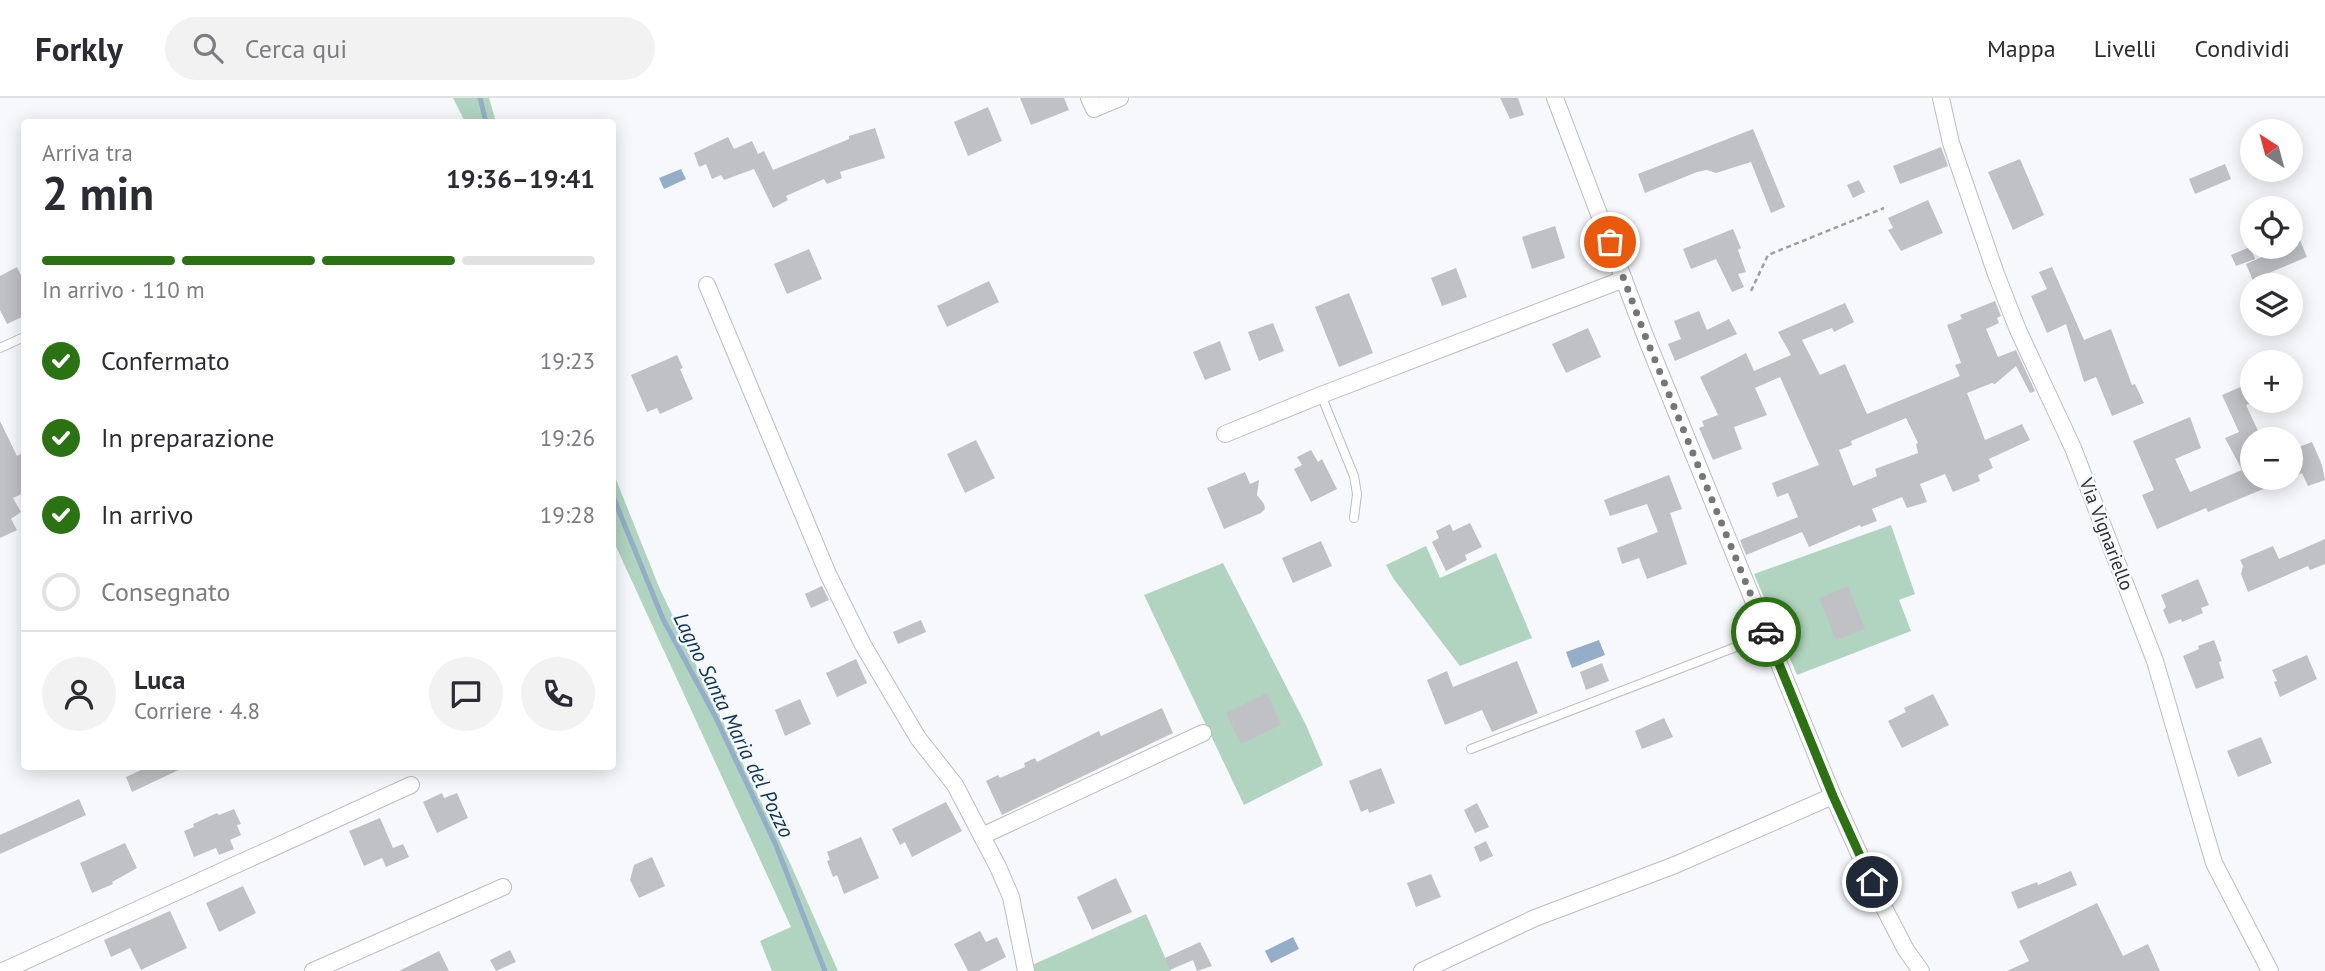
<!DOCTYPE html>
<html lang="it">
<head>
<meta charset="utf-8">
<style>
  body { margin:0; font-family:"PT Sans",sans-serif; background:#f2f2f3; color:#2b2b33; height:100vh; display:flex; flex-direction:column; font-size:26px; white-space:nowrap }
  * { box-sizing:border-box; margin:0 }
  p { font-size:23px; color:#7c7c81 }
  .icon { flex:none; width:38px; height:38px; fill:none; stroke:currentColor; stroke-width:2; stroke-linecap:round; stroke-linejoin:round }
  .map { position:relative; flex:1; overflow:hidden }
  .details { position:absolute; left:21px; top:21px; width:595px; height:651px; display:flex; flex-direction:column; background:#fff; border-radius:7px; box-shadow:0 4px 18px #0003 }
  .details>* { flex:none }
  .needle { width:46px; rotate:324deg }
  .controls { position:absolute; left:2240px; top:21px; display:grid; gap:14px }
  .controls a { display:grid; place-items:center; width:63px; height:63px; border-radius:50%; background:#fff; box-shadow:0 4px 18px #0003; font-size:35px }
  .pin { position:absolute; display:grid; place-items:center; width:60px; height:60px; color:#fff; margin:-30px; border:4px solid #fff; border-radius:50%; box-shadow:0 2px 7px #0007 }
  .courier { position:absolute; display:grid; place-items:center; width:70px; height:70px; margin:-35px; border:5px solid #2b7213; border-radius:50%; background:#fff; color:#222; box-shadow:0 2px 9px #0007 }
  .summary em { font-style:normal; font-weight:800 }
  .summary div { display:flex; flex-direction:column-reverse }
  .summary { display:flex; align-items:center; justify-content:space-between; height:119px; padding:0 21px }
  h1 { font-size:46px; font-weight:800; line-height:52px }
  .bar { display:grid; grid-template-columns:repeat(4,1fr); gap:10px 7px; align-content:center; height:84px; padding:0 21px }
  .bar i { height:9px; border-radius:5px; background:#e1e1e2 }
  .bar .selected { background:#2b7213 }
  .bar p { grid-column:span 4 }
  .line { display:flex; align-items:center; gap:18px; padding:0 21px; border-top:2px solid #e1e1e2 }
  .line div { flex:1 }
  .round { display:grid; place-items:center; flex:none; width:74px; height:74px; border-radius:37px; background:#f2f2f3 }
  ol { padding:0 21px; list-style:none }
  li { display:flex; align-items:center; gap:21px; height:77px }
  li p { margin-inline-start:auto }
  li .icon { padding:7px; border-radius:50%; background:#2b7213; color:#fff; stroke-width:4 }
  li:last-child { color:#7c7c81 }
  li i { width:38px; height:38px; border:4px solid #e1e1e2; border-radius:50% }
  header { display:flex; align-items:center; gap:42px; box-sizing:border-box; height:98px; padding:0 35px; background:#fff; border-bottom:2px solid #e1e1e2 }
  header strong { font-size:33px }
  nav { display:flex; gap:38px; margin-inline-start:auto; font-size:24px }
  .search { width:490px; height:63px; background:#f2f2f3; display:flex; align-items:center; gap:18px; box-sizing:border-box; padding:0 24px; border-radius:38px; color:#7c7c81; font-size:26px }
  .map>svg:first-child { display:block }
  .green { fill:#b0d4c0 }
  .water { fill:#94aec9 }
  .lines { fill:none; stroke-linecap:round; stroke-linejoin:round }
  .stream { stroke:#94aec9; stroke-width:5 }
  .building { fill:#c0c1c5; fill-rule:evenodd }
  .lane-casing { stroke:#bcbdc1; stroke-width:10 }
  .street-casing { stroke:#bcbdc1; stroke-width:18 }
  .path { stroke:#9ea0a2; stroke-width:2.5; stroke-dasharray:5 3.5; stroke-linecap:butt }
  .lane { stroke:#fff; stroke-width:8 }
  .street { stroke:#fff; stroke-width:16 }
  .done { stroke:#757678; stroke-width:7; stroke-dasharray:0 12.6 }
  .route { stroke:#2b7213; stroke-width:9 }
  .labels { text-anchor:middle; dominant-baseline:central; stroke-width:5; stroke-linejoin:round; paint-order:stroke }
  .street-label { font-size:19px; fill:#2f3031; stroke:#f6f8fb }
  .water-label { font-size:21px; font-style:italic; fill:#0b355a; stroke:#f6f8fb }
</style>
</head>
<body>
<header>
<strong>Forkly</strong>
<div class="search"><svg class="icon" aria-label="search" viewBox="0 0 24 24"><circle cx="10" cy="10" r="6"/><path d="M15 15l6 6"/></svg>Cerca qui</div>
<nav><a>Mappa</a><a>Livelli</a><a>Condividi</a></nav>
</header>
<div class="map">
<svg width="2325" height="873" viewBox="0 0 2325 873">
  <rect width="100%" height="100%" fill="#f6f8fb"/>
  <g class="green">
    <path d="M453,0h36l7,24h-31z"/>
    <path d="M613,374l46,115 131,276 48,108h-66l-12,-30 31,-14 -178,-387z"/>
    <path d="M1891,427l24,69 -16,6 12,31 -114,44 -43,-101z"/>
    <path d="M1426,448l14,32 56,-25 36,85 -72,28 -67,-88 -7,-13z"/>
    <path d="M1223,465l83,162 17,40 -79,40 -100,-210z"/>
    <path d="M1146,816l25,57h-140l-1,-5z"/>
  </g>
  <g class="water">
    <path d="M681,71l5,10 -22,10 -5,-11z"/>
    <path d="M1599,542l6,15 -33,13 -6,-16z"/>
    <path d="M1293,839l6,12 -28,14 -6,-12z"/>
  </g>
  <g class="lines">
    <g class="stream">
      <path d="M480,0l6,24"/>
      <path d="M612,396l51,125 52,97 60,127 50,128"/>
    </g>
  </g>
  <g class="building">
    <path d="M1020,0h44l5,12 -38,15z"/>
    <path d="M1500,0h18l6,17 -14,4z"/>
    <path d="M988,9l14,34 -34,15 -14,-34z"/>
    <path d="M875,30l10,30 -45,14 2,6 -15,6 -3,-5 -38,17 2,4 -15,8 -19,-39 -30,11 -3,-5 -9,4 -6,-15 -7,3 -5,-14 34,-16 6,12 18,-8 6,13 6,-3 9,19 76,-31v-3z"/>
    <path d="M1753,31l32,78 -14,6 -20,-51 -35,11 -9,-3 -10,2 -52,21 -7,-19z"/>
    <path d="M1941,49l7,19 -48,18 -7,-18z"/>
    <path d="M2020,61l24,56 -31,15 -25,-58z"/>
    <path d="M2225,66l6,15 -36,15 -6,-15z"/>
    <path d="M1859,82l6,12 -12,6 -6,-13z"/>
    <path d="M1928,102l15,33 -42,18 -13,-21 5,-2 -5,-10z"/>
    <path d="M2291,120l16,39 -43,18 2,3 -12,5 -8,-19 39,-17h6z"/>
    <path d="M1555,128l10,32 -33,11 -10,-32z"/>
    <path d="M1733,131l8,19 -3,2 8,22 -8,2 6,13 -12,5 -16,-33 -25,10 -8,-20z"/>
    <path d="M2250,149l5,12 -19,7 -5,-11z"/>
    <path d="M809,151l13,30 -35,15 -13,-30z"/>
    <path d="M17,169l7,15v34l-17,8 -7,-14v-34z"/>
    <path d="M2052,169l32,73 27,-11 21,56 3,-1 9,19 -32,13 -16,-39 -12,5 -18,-58 -19,9 -16,-37 16,-7 -8,-17z"/>
    <path d="M1456,170l11,29 -25,9 -11,-28z"/>
    <path d="M989,183l10,21 -52,25 -10,-21z"/>
    <path d="M1349,195l24,60 -34,14 -24,-60z"/>
    <path d="M1995,203l6,15 -4,2 2,5 -13,6 12,28 18,-7 19,41 -5,2 -14,-27 -21,18 -3,-1 -25,10 18,47 37,-16 8,16 -41,19 4,9 -15,7 2,6 -27,11 -8,-18 -25,10 7,18 -20,6 -5,-11 -30,12 5,12 -16,6 -1,-2 -51,22 -7,-15 -56,23 -6,-15 58,-23 -10,-24 -11,4 -5,-14 47,-18 -39,-88 -25,11 12,27 -33,12 8,22 -29,11 -14,-32 5,-2 -2,-5 16,-6 -18,-38 46,-24 8,18 37,-16 -13,-23 67,-29 9,19 -20,10 -2,-4 -30,12 18,35 25,-11 22,50 93,-38 -5,-11 6,-2 -14,-38 15,-6 -2,-4zM1906,320l12,25 -2,1 2,9 -43,16 2,7 -24,10 -14,-36 13,-5 -1,-4z"/>
    <path d="M1699,213l8,19 22,-11 8,15 -62,27 -7,-17 13,-5 -7,-18z"/>
    <path d="M1273,225l11,28 -25,10 -11,-29z"/>
    <path d="M1588,230l13,29 -35,16 -14,-29z"/>
    <path d="M1220,243l11,29 -26,10 -12,-28z"/>
    <path d="M677,257l6,13 -3,1 13,30 -33,15 -3,-6 -10,4 -16,-37z"/>
    <path d="M2252,284v21l-6,2 14,30 -8,4v39h38l-82,34 -2,-4 -49,21 -15,-34 12,-5 -21,-49 57,-24 11,31 -26,11 15,33 52,-22 -17,-32 14,-6 -17,-37z"/>
    <path d="M0,323l17,35 7,-4v41l-11,5 8,14 -10,7 6,11 -17,8z"/>
    <path d="M976,342l19,38 -30,15 -18,-39z"/>
    <path d="M2312,344l10,23 3,15 -17,6 -6,-13 -11,5v-28z"/>
    <path d="M1311,352l7,12 4,-3 15,30 -26,13 -17,-33 8,-4 -5,-8z"/>
    <path d="M1245,374l5,12 9,-4 -2,15 7,9 1,5 -4,4 -37,16 -17,-41z"/>
    <path d="M1669,377l13,34 -12,4 17,51 -40,15 -8,-21 -17,6 -5,-16 41,-16 -11,-28 -37,12 -6,-16z"/>
    <path d="M1470,425l12,24 -17,8 2,5 -21,11 -14,-29 7,-4 -3,-7 14,-7 3,7z"/>
    <path d="M2325,441v25l-15,6 -2,-4 -60,26 -7,-18 2,-8 -3,-6 33,-14 6,13z"/>
    <path d="M1321,443l11,25 -39,17 -11,-25z"/>
    <path d="M2198,481l11,26 -8,3 2,5 -21,9 -1,-3 -12,5 -6,-14 3,-3 -5,-12z"/>
    <path d="M822,488l7,14 -18,8 -6,-14z"/>
    <path d="M1848,488l17,43 -29,11 -17,-42z"/>
    <path d="M921,522l5,12 -28,12 -5,-12z"/>
    <path d="M2214,542l8,21 -3,1 5,16 -28,11 -13,-33 16,-7 -1,-3z"/>
    <path d="M2307,557l10,24 -37,18 -6,-15 3,-1 -5,-11z"/>
    <path d="M856,561l11,24 -30,14 -11,-24z"/>
    <path d="M1517,563l21,52 -46,19 -10,-22 -37,15 -18,-45 20,-9 6,16z"/>
    <path d="M1602,565l7,18 -23,9 -6,-18z"/>
    <path d="M1267,595l14,32 -40,19 -15,-31z"/>
    <path d="M1933,596l16,31 -47,23 -14,-27 18,-9 -2,-4z"/>
    <path d="M800,601l11,25 -26,12 -10,-26z"/>
    <path d="M1162,610l11,25 -171,82 -16,-34 12,-6 2,3 25,-11 -1,-4 11,-5 2,4 62,-31 2,5z"/>
    <path d="M1664,620l9,19 -31,12 -7,-18z"/>
    <path d="M2261,639l11,26 -34,14 -11,-26z"/>
    <path d="M150,668h37l-55,26 -6,-15z"/>
    <path d="M1381,670l14,35 -26,10 -1,-4 -7,3 -12,-31z"/>
    <path d="M442,695l2,5 13,-5 11,25 -31,15 -14,-31z"/>
    <path d="M79,701l7,16 -86,39v-19z"/>
    <path d="M946,704l16,29 -50,26 -7,-15 -5,3 -8,-16z"/>
    <path d="M1477,705l12,24 -14,6 -11,-23z"/>
    <path d="M234,711l7,15 -4,1 4,10 -11,5 4,9 -15,6 -3,-7 -22,9 -10,-26 10,-4 -1,-3 24,-11 2,2z"/>
    <path d="M380,720l13,30 10,-4 6,13 -23,10 -4,-9 -18,8 -15,-35z"/>
    <path d="M861,739l18,41 -35,16 -7,-19 -4,2 -6,-16 3,-1 -3,-8z"/>
    <path d="M1486,743l7,15 -13,6 -6,-15z"/>
    <path d="M125,745l12,25 -25,14 1,2 -21,9 -12,-30z"/>
    <path d="M652,759l13,29 -26,12 -9,-18 4,-15z"/>
    <path d="M2071,773l6,14 -59,24 -7,-17 26,-10 1,3z"/>
    <path d="M1431,776l10,23 -25,10 -9,-24z"/>
    <path d="M1116,780l16,34 -40,18 -15,-33z"/>
    <path d="M243,788l13,27 -37,19 -13,-29z"/>
    <path d="M2097,805l26,53 25,-12 12,27h-153l22,-10 -10,-20z"/>
    <path d="M170,813l17,37 -46,22 -11,-22 -19,9 -7,-17z"/>
    <path d="M980,833l6,11 11,-5 9,20 -27,14h-11l-14,-27z"/>
    <path d="M1200,844l12,24 -15,5 -4,-11 -23,10 -5,-12z"/>
    <path d="M510,852l6,12 -20,9 -6,-11z"/>
    <path d="M439,853l10,20h-50z"/>
  </g>
  <g class="lines">
    <defs>
      <g id="lane">
        <path d="M0,250l24,-11"/>
        <path d="M1321,297l33,81 3,18 -3,24"/>
        <path d="M1471,651l296,-114"/>
      </g>
      <g id="street">
        <path d="M1089,0l5,11 26,-11"/>
        <path d="M1555,0l91,240 187,458 49,108 24,46 15,21"/>
        <path d="M1941,0l10,45 45,131 22,56 55,118 82,213 59,202 56,108"/>
        <path d="M707,187l121,289 35,71 55,93 37,47 43,82 13,30 15,74"/>
        <path d="M1225,336l96,-39 303,-116"/>
        <path d="M982,738l221,-103"/>
        <path d="M3,873l408,-186"/>
        <path d="M313,873l190,-84"/>
        <path d="M1422,873l113,-53 140,-53 158,-69"/>
      </g>
    </defs>
    <use href="#lane" class="lane-casing"/>
    <use href="#street" class="street-casing"/>
    <path class="path" d="M1751,193l17,-36 116,-47"/>
    <use href="#lane" class="lane"/>
    <use href="#street" class="street"/>
  </g>
  <g class="lines">
    <path class="done" d="M1610,144l36,96 120,294"/>
    <path class="route" d="M1766,534l67,164 39,86"/>
  </g>
  <g class="labels">
    <g class="street-label">
      <text transform="translate(2107 436) rotate(69)">Via Vignariello</text>
    </g>
    <g class="water-label">
      <text transform="translate(734 627) rotate(64)">Lagno Santa Maria del Pozzo</text>
    </g>
  </g>
</svg>
<div class="controls">
<a><svg class="needle" viewBox="-14 -14 28 28"><path d="M0-13l5 13h-10z" fill="#e53935"/><path d="M0 13l5-13h-10z" fill="#7c7c81"/></svg></a>
<a><svg class="icon" aria-label="locate" viewBox="0 0 24 24"><circle cx="12" cy="12" r="6"/><path d="M12 2v4M12 18v4M2 12h4M18 12h4"/></svg></a>
<a><svg class="icon" aria-label="layers" viewBox="0 0 24 24"><path d="M12 4l9 5-9 5-9-5zM3 14l9 5 9-5"/></svg></a>
<a>+</a>
<a>−</a>
</div>
<div class="pin" style="left:1610px;top:144px;background:#ea580c"><svg class="icon" aria-label="bag" viewBox="0 0 24 24"><path d="M5 8h14l-1 12H6zM9 8a3 3 0 0 1 6 0"/></svg></div>
<div class="pin" style="left:1872px;top:784px;background:#1f2937"><svg class="icon" aria-label="home" viewBox="0 0 24 24"><path d="M3 11l9-7 9 7M6 9v11h12V9"/></svg></div>
<div class="courier" style="left:1766px;top:534px"><svg class="icon" aria-label="car" viewBox="0 0 24 24"><path d="M5 17H2v-5l4-1 3-4h7l3 4 3 1v5h-3M9 17h6M6 11h13"/><circle cx="7" cy="17" r="2"/><circle cx="17" cy="17" r="2"/></svg></div>
<section class="details">
<div class="summary"><div><h1>2 min</h1><p>Arriva tra</p></div><em>19:36–19:41</em></div>
<div class="bar"><i class="selected"></i><i class="selected"></i><i class="selected"></i><i></i><p>In arrivo · 110 m</p></div>
<ol>
<li><svg class="icon" aria-label="check" viewBox="0 0 24 24"><path d="M5 12l5 5 9-10"/></svg>Confermato<p>19:23</p></li>
<li><svg class="icon" aria-label="check" viewBox="0 0 24 24"><path d="M5 12l5 5 9-10"/></svg>In preparazione<p>19:26</p></li>
<li><svg class="icon" aria-label="check" viewBox="0 0 24 24"><path d="M5 12l5 5 9-10"/></svg>In arrivo<p>19:28</p></li>
<li><i></i>Consegnato</li>
</ol>
<div class="line" style="height:126px"><a class="round"><svg class="icon" aria-label="person" viewBox="0 0 24 24"><circle cx="12" cy="8" r="4"/><path d="M4 21q1-7 8-7t8 7"/></svg></a><div><b>Luca</b><p>Corriere · 4.8</p></div><a class="round"><svg class="icon" aria-label="chat" viewBox="0 0 24 24"><path d="M4 5h16v11H9l-5 4z"/></svg></a><a class="round"><svg class="icon" aria-label="phone" viewBox="0 0 24 24"><path d="M5 4h4l2 5-3 2q2 4 5 5l2-3 5 2v4C11 20 4 13 5 4z"/></svg></a></div>
</section>
</div>
</body>
</html>
